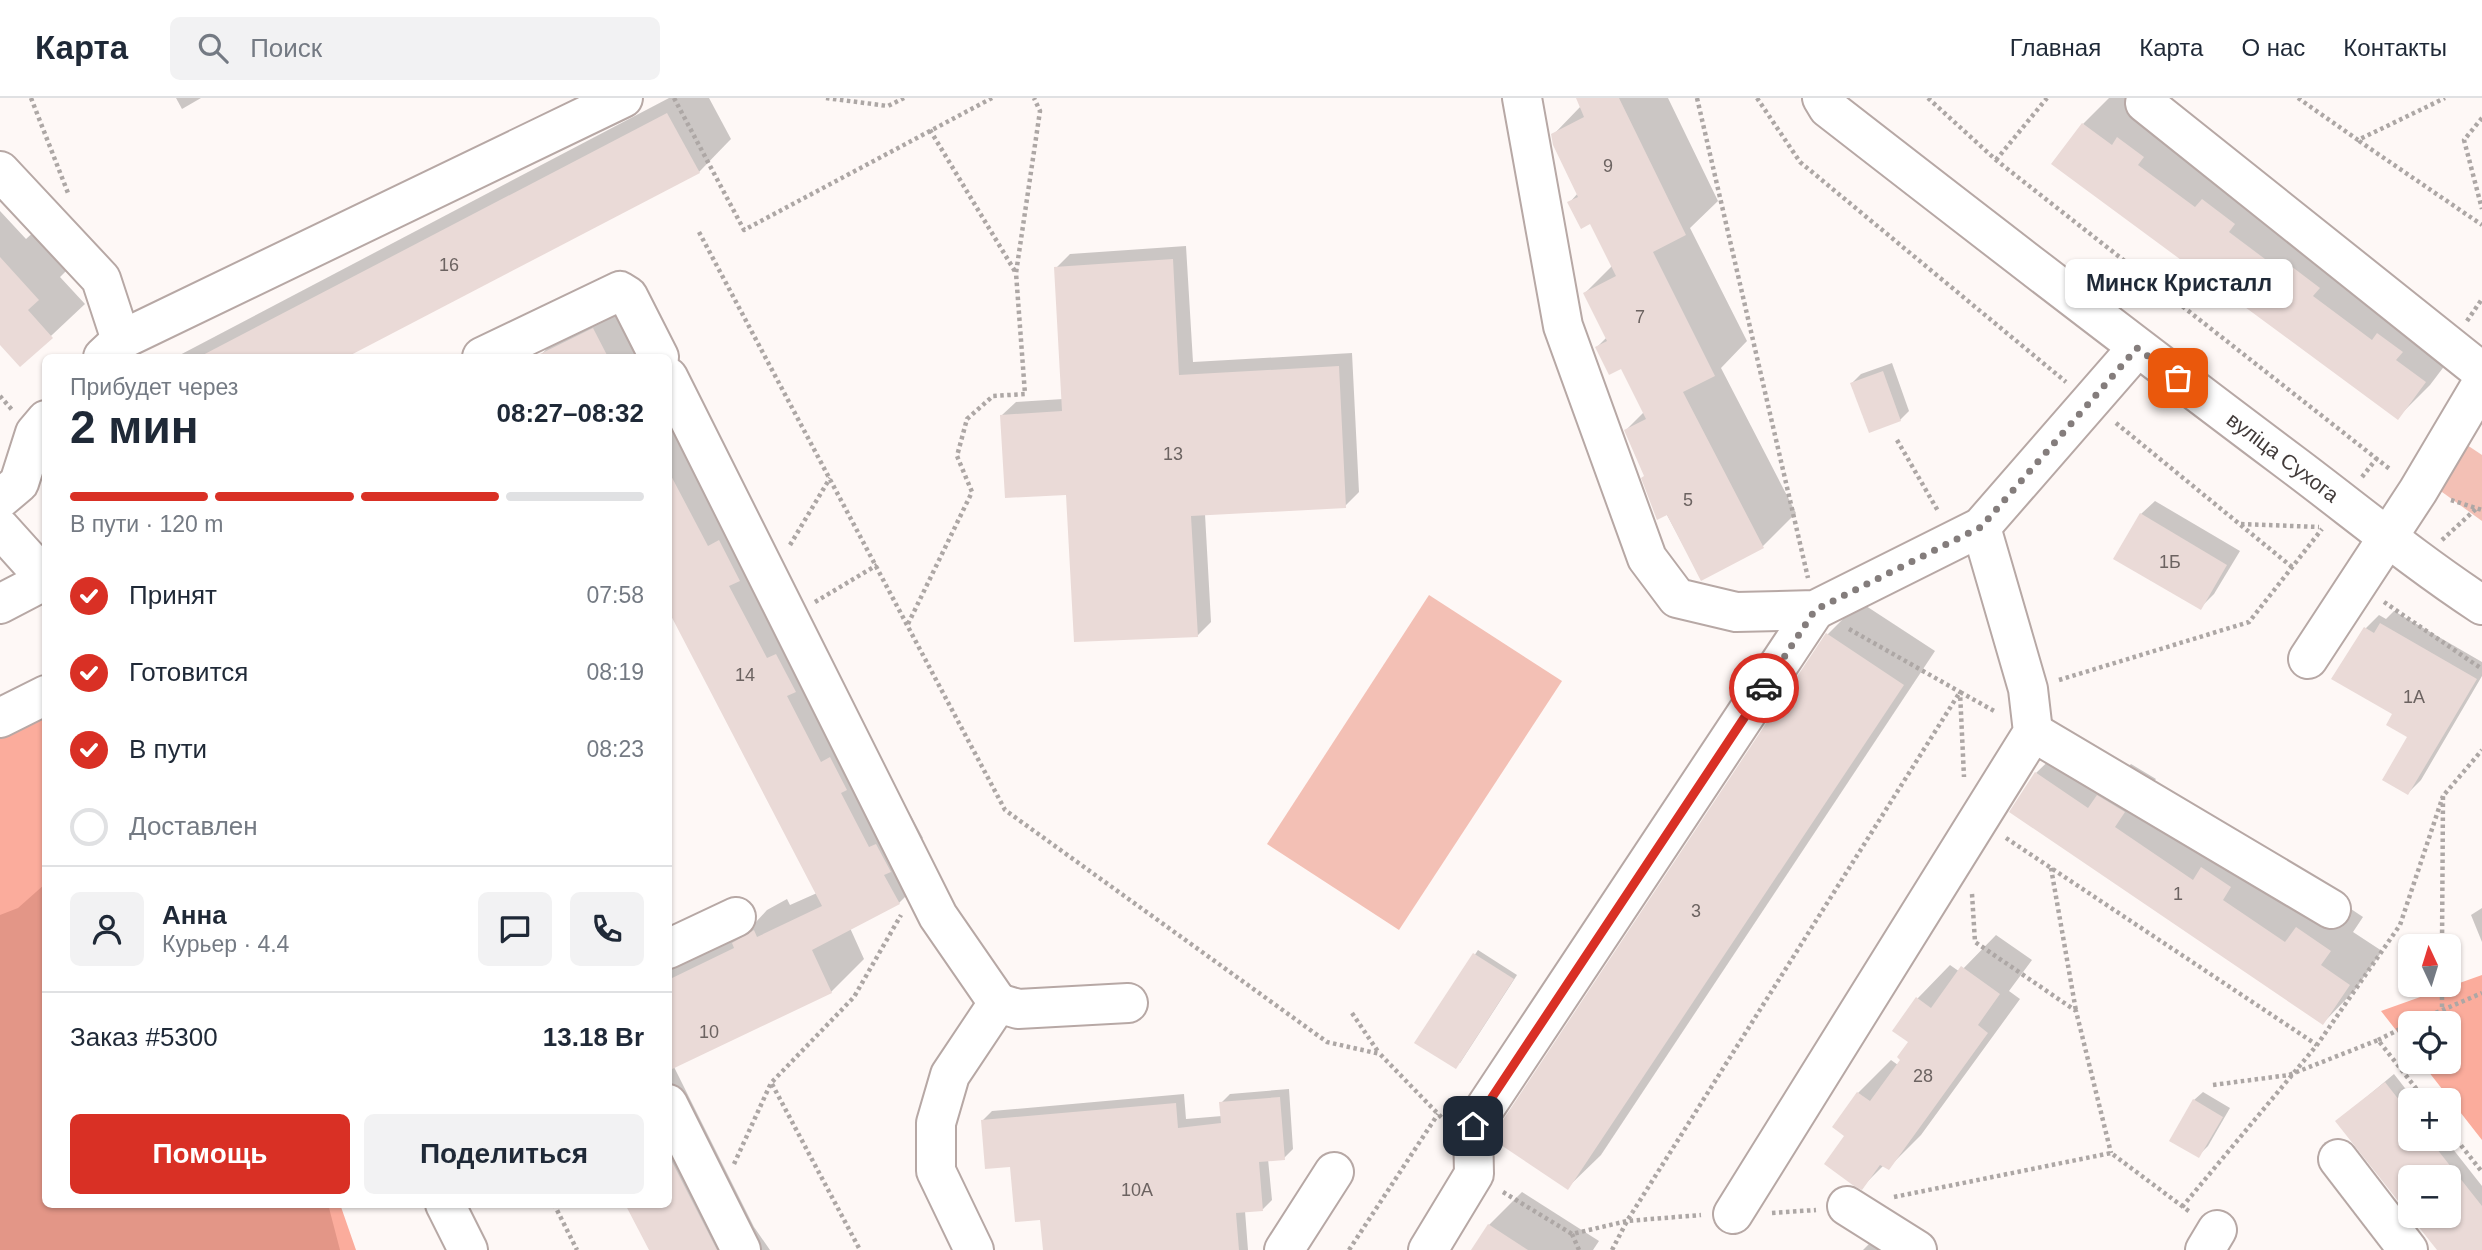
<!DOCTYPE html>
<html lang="ru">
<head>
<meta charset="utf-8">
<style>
  body { margin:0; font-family:Helvetica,sans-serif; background:#f2f2f3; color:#1f2937; height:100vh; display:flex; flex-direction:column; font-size:26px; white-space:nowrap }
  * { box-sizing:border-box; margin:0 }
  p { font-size:23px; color:#747a83 }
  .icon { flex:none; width:38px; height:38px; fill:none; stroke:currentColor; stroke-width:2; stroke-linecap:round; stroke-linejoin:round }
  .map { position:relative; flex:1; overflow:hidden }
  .sheet { position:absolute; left:42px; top:256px; width:630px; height:854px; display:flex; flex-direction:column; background:#fff; border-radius:10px; box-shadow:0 2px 5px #0004 }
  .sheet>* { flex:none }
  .needle { width:46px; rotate:356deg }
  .fabs { position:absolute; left:2398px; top:836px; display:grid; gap:14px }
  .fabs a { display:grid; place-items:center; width:63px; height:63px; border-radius:10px; background:#fff; box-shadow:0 2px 5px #0004; font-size:35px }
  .pin { position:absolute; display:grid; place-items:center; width:60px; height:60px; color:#fff; margin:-30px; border-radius:14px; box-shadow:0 4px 10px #0006 }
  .courier { position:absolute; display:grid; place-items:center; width:70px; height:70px; margin:-35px; border:5px solid #d93025; border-radius:50%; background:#fff; color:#222; box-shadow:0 2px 9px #0007 }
  .bubble { position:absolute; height:49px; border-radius:10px; background:#fff; box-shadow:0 2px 5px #0004; font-size:23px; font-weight:800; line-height:49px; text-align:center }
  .headline em { font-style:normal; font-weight:800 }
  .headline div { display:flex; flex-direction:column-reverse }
  .headline { display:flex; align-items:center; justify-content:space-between; height:119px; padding:0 28px }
  h1 { font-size:46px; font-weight:800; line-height:52px }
  .bar { display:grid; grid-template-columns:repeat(4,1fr); gap:10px 7px; align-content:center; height:84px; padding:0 28px }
  .bar i { height:9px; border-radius:5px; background:#e0e1e3 }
  .bar .on { background:#d93025 }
  .bar p { grid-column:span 4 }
  .line { display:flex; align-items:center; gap:18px; padding:0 28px; border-top:2px solid #e0e1e3 }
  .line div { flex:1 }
  .round { display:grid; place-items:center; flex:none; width:74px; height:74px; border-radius:10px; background:#f2f2f3 }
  ol { padding:0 28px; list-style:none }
  li { display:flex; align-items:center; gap:21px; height:77px }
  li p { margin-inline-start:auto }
  li .icon { padding:7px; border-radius:50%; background:#d93025; color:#fff; stroke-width:4 }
  li:last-child { color:#747a83 }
  li i { width:38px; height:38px; border:4px solid #e0e1e3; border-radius:50% }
  .cta { display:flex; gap:14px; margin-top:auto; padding:14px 28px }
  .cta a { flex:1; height:80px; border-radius:10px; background:#d93025; color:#fff; font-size:28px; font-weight:800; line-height:80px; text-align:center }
  .cta a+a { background:#f2f2f3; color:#1f2937 }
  header { display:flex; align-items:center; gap:42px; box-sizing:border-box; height:98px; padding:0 35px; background:#fff; border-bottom:2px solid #e0e1e3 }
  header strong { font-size:33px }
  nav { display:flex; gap:38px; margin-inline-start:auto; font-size:24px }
  .search { width:490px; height:63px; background:#f2f2f3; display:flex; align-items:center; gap:18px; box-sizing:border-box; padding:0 24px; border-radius:10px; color:#747a83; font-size:26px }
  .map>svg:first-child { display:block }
  .green { fill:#f3c0b5 }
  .forest { fill:#fbac9c }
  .water { fill:#e39687 }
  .shadow { fill:#0003 }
  .building { fill:#eadad7 }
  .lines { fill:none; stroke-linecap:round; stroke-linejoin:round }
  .minor-casing { stroke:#b7a8a5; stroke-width:42 }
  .path { stroke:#ada7a5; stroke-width:4.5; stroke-dasharray:3.5 3.5; stroke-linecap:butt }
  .minor { stroke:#fff; stroke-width:38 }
  .done { stroke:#847d7c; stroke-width:7; stroke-dasharray:0 12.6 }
  .route { stroke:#d93025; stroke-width:9 }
  .labels { text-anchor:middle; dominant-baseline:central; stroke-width:6; stroke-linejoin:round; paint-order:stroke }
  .number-label { font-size:18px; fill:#6c6361 }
  .street-label { font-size:21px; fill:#423b3a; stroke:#fff }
</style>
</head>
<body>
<header>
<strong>Карта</strong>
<div class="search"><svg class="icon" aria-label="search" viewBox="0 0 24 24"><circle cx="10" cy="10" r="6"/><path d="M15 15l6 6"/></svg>Поиск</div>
<nav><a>Главная</a><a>Карта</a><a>О нас</a><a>Контакты</a></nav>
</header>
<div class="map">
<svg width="2482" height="1152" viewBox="0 0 2482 1152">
  <rect width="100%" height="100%" fill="#fef8f6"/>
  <g class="green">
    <path d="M2464,345l18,12v66l-51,-37z"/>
    <path d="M1429,497l133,86 -163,249 -132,-86z"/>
  </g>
  <g class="forest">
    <path d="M45,603l1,503h294l16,46h-356v-523z"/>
    <path d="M2482,877v165l-61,-78h27v-38h-38v24l-29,-37z"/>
  </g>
  <path class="water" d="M45,786l1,320h282l12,46h-340v-335l18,-7z"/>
  <g class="shadow">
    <path d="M176,0h25l-19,11z"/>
    <path d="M669,0h40l22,41 -32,33 -356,185h-167z"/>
    <path d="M1577,0h91l50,103 -28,27 57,113 -26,27 75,145 -33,33 -62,32 -55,-102 -20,-46 18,-18 -22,-45 -25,-20 10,-10 -22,-44 27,-27 -21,-45 -21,-19 8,-9 -25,-58 28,-29z"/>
    <path d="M2109,0h16l333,250 -28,37 -33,33 -314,-294z"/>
    <path d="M0,113l26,28 11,-10 34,37 -11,11 25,27 -65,61 -20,-22z"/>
    <path d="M1186,148l7,116 159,-9 7,139 -14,14 -140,8 6,108 -14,14 -195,-221 14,-13 47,-3 -7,-131 14,-14z"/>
    <path d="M626,198l32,61h-119l32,-34z"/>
    <path d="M1892,265l17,48 -9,9 -48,-37 9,-9z"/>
    <path d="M668,280l234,437 7,-3 14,26 -6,5 15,27 -33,33 -49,25 14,31 -33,33 -157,75 80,160 16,23h-119l-24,-46h41v-242l87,-39 12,-13 20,-11 3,6 27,-12 -149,-287z"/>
    <path d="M2155,403l85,50 -26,43 -14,14 -59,-94z"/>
    <path d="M1860,504l75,49 -334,504 -33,32 259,-552z"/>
    <path d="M2394,513l88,51v14l-61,104 -13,13 2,-56 -16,-24 -60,-34 32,-51 13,-13 7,4z"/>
    <path d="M2069,643l51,34 11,-11 25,15 -10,14 184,102 33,22 -10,15 29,19 -27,39 -32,33 -287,-250z"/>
    <path d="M2482,810v34l-11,-27z"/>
    <path d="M1996,837l36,25 -23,31 11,8 -99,136 -33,33 -4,-3 -22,22 -15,-52 -13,-9 24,-33 33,-33 7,5 12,-24 -16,-11 24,-32 32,-33 10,7z"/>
    <path d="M1478,852l39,25 -57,88 -43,-21z"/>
    <path d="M2394,976l21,27h-5v38h35l37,47v64h-43l9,-34v-38l-110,-57z"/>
    <path d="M1289,991l4,60 -9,9 -16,1 4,41 -9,9 -18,2 3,39h-204l-2,-32 -59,-98 9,-9 192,-17 2,25 36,-3 -1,-13 9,-9z"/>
    <path d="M2203,994l27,16 -22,38 -9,9 -5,-55z"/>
    <path d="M1522,1094l77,49 -6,9h-120l16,-25z"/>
    <path d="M1882,1133l30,19h-49z"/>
  </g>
  <g class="building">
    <path d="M1576,0h43l67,137 -33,17 62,124 -32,16 81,156 -63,33 -34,-66 -10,5 -16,-42 3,-2 -20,-46 22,-11 -25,-50 -12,6 -14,-28 12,-6 -24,-48 33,-17 -26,-52 -9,5 -14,-27 11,-5 -25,-52 -2,-11 33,-17z"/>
    <path d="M667,15l33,60 -353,184h-148z"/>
    <path d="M2082,25l30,22 5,-8 27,20 -6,8 57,42 7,-8 33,25 -6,8 56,42 6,-8 29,22 -7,8 59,44 5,-7 26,19 -7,8 30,22 -28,38 -347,-256z"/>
    <path d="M0,159l39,43 -11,10 25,28 -33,29 -20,-22z"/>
    <path d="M1173,161l6,116 160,-9 7,142 -155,8 7,121 -124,5 -8,-147 -61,3 -5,-83 62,-4 -8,-144z"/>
    <path d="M593,230l15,29h-75h1z"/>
    <path d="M1883,273l18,50 -32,12 -19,-50z"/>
    <path d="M668,372l40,76 11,-6 21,41 -11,5 38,72 9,-4 20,38 -9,4 34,66 9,-5 17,33 -6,3 28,54 7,-3 15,28 -7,3 16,29 -88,46 20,43 -164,78v-91l66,-32 -2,-5 22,-13 3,7 65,-31 -154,-296z"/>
    <path d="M2140,415l87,52 -26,45 -88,-51z"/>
    <path d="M2380,525l97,56 -69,116 -26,-15 25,-43 -21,-12 6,-11 -61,-35 33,-52 10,6z"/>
    <path d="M1826,535l78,52 -336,505 -73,-49v-9z"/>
    <path d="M2035,674l53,36 9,-13 28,17 -10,15 78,53 8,-13 30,20 -8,13 62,42 11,-15 35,24 -10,14 29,20 -27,40 -314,-213z"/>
    <path d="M1473,855l41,26 -58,90 -42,-26z"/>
    <path d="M1961,868l39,28 -22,31 10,8 -99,137 -9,-5 -18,25 -8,-4 -30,-22 20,-28 -12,-9 25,-35 13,9 30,-41 -3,-3 11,-15 -16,-11 24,-34 15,11z"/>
    <path d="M2385,984l25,32v25h19l53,67v44h-45l-27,-34h38v-38h-38v38l-75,-95z"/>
    <path d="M1280,999l5,63 -26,2 4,49 -27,2 3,37h-196l-3,-30 -25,2 -5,-55 -25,2 -4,-49 195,-17 2,25 43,-5 -2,-21z"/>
    <path d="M2193,1001l30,18 -24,41 -30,-17z"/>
    <path d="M668,1056l49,96h-68l-24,-46h43z"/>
    <path d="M1488,1126l40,26h-57z"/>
  </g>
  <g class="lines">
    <defs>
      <g id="minor">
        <path d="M1522,0l41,228 84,232 30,40 59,14 79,-2 166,-83 156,-179"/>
        <path d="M1822,0l6,10c153,119 307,238 463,355 64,48 124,98 191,142"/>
        <path d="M2145,5l337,269"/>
        <path d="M0,73l101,108 20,61"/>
        <path d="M103,259l18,-17 502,-242"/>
        <path d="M482,259l138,-66 8,5 31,61"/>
        <path d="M668,279l270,539 60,87"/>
        <path d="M0,401l19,-16 16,-50 11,-13"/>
        <path d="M0,430l46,51"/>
        <path d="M0,506l46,-24"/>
        <path d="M2308,561l110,-168 64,-108"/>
        <path d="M0,620l46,-23"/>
        <path d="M2033,634l298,177"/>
        <path d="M668,851l68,-32"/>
        <path d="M668,1006l73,146"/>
        <path d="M2338,1061l70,91"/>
        <path d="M445,1106l23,46"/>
        <path d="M1847,1108l70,44"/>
        <path d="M1733,1116l300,-482 -5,-43 -47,-162"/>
        <path d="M974,1152l-38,-79v-48l14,-48 48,-72 20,6 110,-6"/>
        <path d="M1284,1152l50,-78"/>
        <path d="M1428,1152l46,-76 -1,-48 342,-516"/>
        <path d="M2205,1152l12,-20"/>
      </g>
    </defs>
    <use href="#minor" class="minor-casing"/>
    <g class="path">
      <path d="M31,0l37,95"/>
      <path d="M674,0l70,132 248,-132"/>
      <path d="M826,0l62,8 16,-8"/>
      <path d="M1697,0l111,480"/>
      <path d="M1757,0l43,64 266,220"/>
      <path d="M1928,0l68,62 395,310"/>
      <path d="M2298,0l60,42 87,-42"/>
      <path d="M2482,20l-18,22 18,69"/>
      <path d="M930,32l86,143"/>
      <path d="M2359,43l123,84"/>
      <path d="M1996,62l51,-62"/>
      <path d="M699,134l306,578 322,232 53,12 63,65"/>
      <path d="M2467,223l15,-22"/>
      <path d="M0,298l13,15"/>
      <path d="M2116,325l176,144"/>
      <path d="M1897,342l41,71"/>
      <path d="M2362,379l15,-19"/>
      <path d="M2451,402l31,10"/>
      <path d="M2241,426l78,3"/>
      <path d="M2442,442l35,-32"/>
      <path d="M790,447l40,-67"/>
      <path d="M815,504l62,-37"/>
      <path d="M2384,504l98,67"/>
      <path d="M908,526l64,-132 -15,-36 10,-37 26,-23 32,-2 -9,-121 24,-162 -6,-13"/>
      <path d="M1849,531l111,63 4,85"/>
      <path d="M2059,582l190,-58 73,-93"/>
      <path d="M2006,740l311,207"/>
      <path d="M2051,770l25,143"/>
      <path d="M1972,796l3,48 101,69 35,142"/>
      <path d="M2442,849l1,-151 39,-46"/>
      <path d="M2442,909v-22"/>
      <path d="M1352,915l27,40"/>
      <path d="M2410,926l72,-31"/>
      <path d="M2378,942l32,-16"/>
      <path d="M772,986l88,166"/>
      <path d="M2213,987l76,-10 89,-35 48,61"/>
      <path d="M2448,1031l34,43"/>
      <path d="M734,1066l37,-81 83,-86 47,-82"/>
      <path d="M1503,1094l69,42 55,-13 74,-6"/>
      <path d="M1894,1099l217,-44 79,59"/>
      <path d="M554,1106l23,46"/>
      <path d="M2182,1109l135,-162 83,-120 43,-129"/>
      <path d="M1772,1115l44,-3"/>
      <path d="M1572,1136l7,16"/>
      <path d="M1349,1152l89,-136"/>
      <path d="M1612,1152l15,-29 333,-529 36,20"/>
    </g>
    <use href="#minor" class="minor"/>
  </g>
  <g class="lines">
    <path class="done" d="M1764,590l51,-78 166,-83 156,-179 41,30"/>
    <path class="route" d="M1473,1028l291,-438"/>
  </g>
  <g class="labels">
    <g class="number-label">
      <text x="1608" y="68">9</text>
      <text x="449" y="167">16</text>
      <text x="1640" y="219">7</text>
      <text x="1173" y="356">13</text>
      <text x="1688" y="402">5</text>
      <text x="2170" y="464">1Б</text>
      <text x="745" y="577">14</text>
      <text x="2414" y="599">1А</text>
      <text x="2178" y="796">1</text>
      <text x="1696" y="813">3</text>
      <text x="709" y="934">10</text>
      <text x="1923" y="978">28</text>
      <text x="1137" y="1092">10А</text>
    </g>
    <g class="street-label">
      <text transform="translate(2283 359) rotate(37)">вуліца Сухога</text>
    </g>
  </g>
</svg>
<div class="fabs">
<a><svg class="needle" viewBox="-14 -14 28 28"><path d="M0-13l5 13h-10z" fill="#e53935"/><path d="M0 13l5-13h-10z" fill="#747a83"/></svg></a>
<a><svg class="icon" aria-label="locate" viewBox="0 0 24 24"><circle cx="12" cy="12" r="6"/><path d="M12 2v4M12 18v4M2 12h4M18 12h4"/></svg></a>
<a>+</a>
<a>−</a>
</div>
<div class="pin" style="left:2178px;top:280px;background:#ea580c"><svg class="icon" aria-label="bag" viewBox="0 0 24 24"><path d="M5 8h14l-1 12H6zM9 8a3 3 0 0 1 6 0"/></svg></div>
<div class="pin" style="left:1473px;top:1028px;background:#1f2937"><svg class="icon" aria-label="home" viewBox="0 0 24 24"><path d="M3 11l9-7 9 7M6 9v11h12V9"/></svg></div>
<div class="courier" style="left:1764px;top:590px"><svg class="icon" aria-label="car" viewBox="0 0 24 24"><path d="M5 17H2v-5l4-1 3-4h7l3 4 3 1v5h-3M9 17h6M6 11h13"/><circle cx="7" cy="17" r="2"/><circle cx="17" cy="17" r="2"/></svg></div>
<div class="bubble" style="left:2065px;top:161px;width:228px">Минск Кристалл</div>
<section class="sheet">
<div class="headline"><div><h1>2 мин</h1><p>Прибудет через</p></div><em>08:27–08:32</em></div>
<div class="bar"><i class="on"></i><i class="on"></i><i class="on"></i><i></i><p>В пути · 120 m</p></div>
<ol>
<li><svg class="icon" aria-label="check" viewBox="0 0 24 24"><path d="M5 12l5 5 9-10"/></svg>Принят<p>07:58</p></li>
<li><svg class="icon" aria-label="check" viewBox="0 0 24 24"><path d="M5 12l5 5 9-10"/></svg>Готовится<p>08:19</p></li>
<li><svg class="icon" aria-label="check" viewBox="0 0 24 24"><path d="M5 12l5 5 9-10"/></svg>В пути<p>08:23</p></li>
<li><i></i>Доставлен</li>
</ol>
<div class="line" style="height:126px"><a class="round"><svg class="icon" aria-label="person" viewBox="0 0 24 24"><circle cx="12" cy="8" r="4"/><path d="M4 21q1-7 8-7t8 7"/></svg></a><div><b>Анна</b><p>Курьер · 4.4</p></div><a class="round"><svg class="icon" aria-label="chat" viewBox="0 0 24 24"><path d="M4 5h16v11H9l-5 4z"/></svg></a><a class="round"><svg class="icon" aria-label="phone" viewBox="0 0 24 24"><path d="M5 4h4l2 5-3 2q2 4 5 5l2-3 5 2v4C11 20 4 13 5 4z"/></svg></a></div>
<div class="line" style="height:91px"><div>Заказ #5300</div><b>13.18 Br</b></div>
<div class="cta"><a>Помощь</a><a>Поделиться</a></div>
</section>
</div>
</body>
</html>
